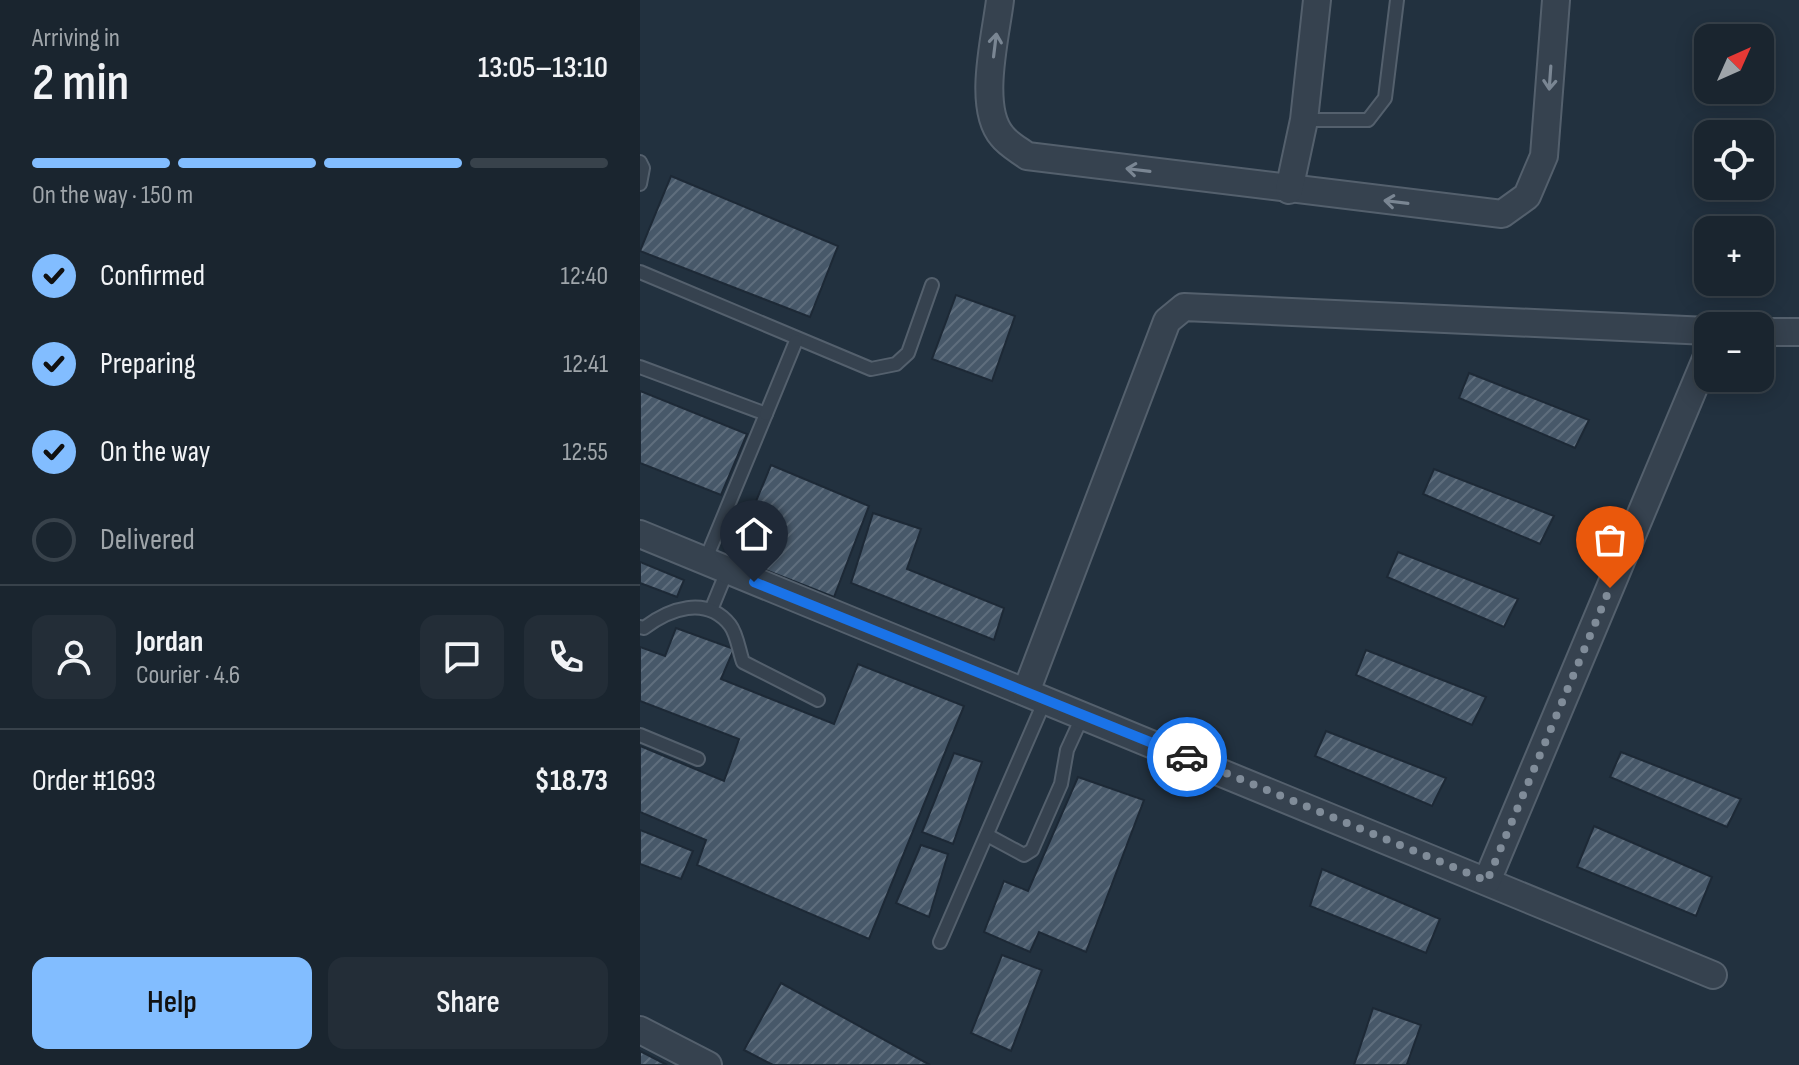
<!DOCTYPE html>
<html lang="en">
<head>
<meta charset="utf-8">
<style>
  body { margin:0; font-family:"Sofia Sans Condensed",sans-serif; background:#232d37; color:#f1f3f6; height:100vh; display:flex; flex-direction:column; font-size:30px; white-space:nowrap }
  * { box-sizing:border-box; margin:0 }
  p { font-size:26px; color:#9fa5aa }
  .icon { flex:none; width:44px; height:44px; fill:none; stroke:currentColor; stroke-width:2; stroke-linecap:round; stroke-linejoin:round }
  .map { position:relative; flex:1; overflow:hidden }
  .side { display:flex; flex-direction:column; background:#1a252f; width:640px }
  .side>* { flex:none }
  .needle { width:52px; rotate:45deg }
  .buttons { position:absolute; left:1054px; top:24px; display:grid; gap:16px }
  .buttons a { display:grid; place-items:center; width:80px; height:80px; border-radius:16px; background:#1a252f; box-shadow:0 4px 20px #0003,0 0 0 2px #38424b; font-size:40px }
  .pin { position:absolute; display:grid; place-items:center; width:68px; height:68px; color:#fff; margin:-82px -34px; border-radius:50% 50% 50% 0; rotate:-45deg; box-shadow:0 0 8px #0007 }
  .pin .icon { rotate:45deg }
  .courier { position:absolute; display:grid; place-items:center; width:80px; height:80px; margin:-40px; border:6px solid #1a73e8; border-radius:50%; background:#fff; color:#222; box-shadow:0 2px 10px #0007 }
  .overview em { font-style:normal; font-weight:600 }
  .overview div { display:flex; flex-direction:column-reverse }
  .overview { display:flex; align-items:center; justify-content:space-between; height:136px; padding:0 32px }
  h1 { font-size:52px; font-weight:600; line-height:60px }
  .bar { display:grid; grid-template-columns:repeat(4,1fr); gap:12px 8px; align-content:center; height:96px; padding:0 32px }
  .bar i { height:10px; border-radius:6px; background:#38424b }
  .bar .on { background:#82bdff }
  .bar p { grid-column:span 4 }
  .line { display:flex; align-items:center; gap:20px; padding:0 32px; border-top:2px solid #38424b }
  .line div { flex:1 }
  .round { display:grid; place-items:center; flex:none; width:84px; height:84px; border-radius:16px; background:#232d37 }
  ol { padding:0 32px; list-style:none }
  li { display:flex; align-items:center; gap:24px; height:88px }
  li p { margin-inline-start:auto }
  li .icon { padding:8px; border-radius:50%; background:#82bdff; color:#111; stroke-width:4 }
  li:last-child { color:#9fa5aa }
  li i { width:44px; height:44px; border:4px solid #38424b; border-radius:50% }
  .button { display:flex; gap:16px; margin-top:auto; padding:16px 32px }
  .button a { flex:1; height:92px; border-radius:16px; background:#82bdff; color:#111; font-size:32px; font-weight:600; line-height:92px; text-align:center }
  .button a+a { background:#232d37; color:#f1f3f6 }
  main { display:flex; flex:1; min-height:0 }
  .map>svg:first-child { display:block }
  .building { fill:url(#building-hatch); stroke:#1d2936; stroke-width:2 }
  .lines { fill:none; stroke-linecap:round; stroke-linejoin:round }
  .service-casing { stroke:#54606d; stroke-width:16 }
  .minor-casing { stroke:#54606d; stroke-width:30 }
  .service { stroke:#36424f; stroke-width:12 }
  .minor { stroke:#36424f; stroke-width:26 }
  .oneway { stroke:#7a8693 }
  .done { stroke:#808c99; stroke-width:8; stroke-dasharray:0 14.4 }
  .route { stroke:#1a73e8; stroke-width:10 }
</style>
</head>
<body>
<main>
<section class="side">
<div class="overview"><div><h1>2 min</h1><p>Arriving in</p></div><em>13:05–13:10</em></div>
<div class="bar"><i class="on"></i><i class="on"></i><i class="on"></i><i></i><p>On the way · 150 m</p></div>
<ol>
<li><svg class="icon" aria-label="check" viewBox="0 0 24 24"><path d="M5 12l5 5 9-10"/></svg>Confirmed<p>12:40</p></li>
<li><svg class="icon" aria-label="check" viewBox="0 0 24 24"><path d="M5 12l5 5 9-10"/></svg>Preparing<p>12:41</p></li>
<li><svg class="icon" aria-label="check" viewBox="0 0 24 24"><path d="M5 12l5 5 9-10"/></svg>On the way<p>12:55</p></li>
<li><i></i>Delivered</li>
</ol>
<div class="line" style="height:144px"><a class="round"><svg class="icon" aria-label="person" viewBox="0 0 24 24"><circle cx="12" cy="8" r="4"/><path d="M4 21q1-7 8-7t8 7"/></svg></a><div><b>Jordan</b><p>Courier · 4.6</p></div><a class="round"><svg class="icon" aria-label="chat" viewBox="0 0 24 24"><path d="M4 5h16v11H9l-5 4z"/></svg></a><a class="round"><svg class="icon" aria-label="phone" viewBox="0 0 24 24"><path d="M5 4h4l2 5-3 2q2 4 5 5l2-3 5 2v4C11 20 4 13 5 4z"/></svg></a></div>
<div class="line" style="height:104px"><div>Order #1693</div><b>$18.73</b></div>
<div class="button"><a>Help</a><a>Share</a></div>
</section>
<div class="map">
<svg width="1159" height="1065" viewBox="0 0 1159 1065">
  <defs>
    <pattern id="building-hatch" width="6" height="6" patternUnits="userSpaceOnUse" patternTransform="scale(2)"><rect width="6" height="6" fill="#475869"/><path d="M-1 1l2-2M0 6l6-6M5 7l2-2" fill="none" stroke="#5f6e7d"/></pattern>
  </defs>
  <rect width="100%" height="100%" fill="#22313f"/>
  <g class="building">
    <path d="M31,176l167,70 -28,71 -170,-66z"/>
    <path d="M316,295l59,21 -23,65 -60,-22z"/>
    <path d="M829,373l120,47 -14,28 -116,-50z"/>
    <path d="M0,391l107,43 -26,61 -81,-32z"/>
    <path d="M131,465l98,41 -35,91 -101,-40z"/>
    <path d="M794,469l120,47 -14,28 -117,-50z"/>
    <path d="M233,513l48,16 -14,40 97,39 -10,32 -143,-57z"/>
    <path d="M758,552l120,47 -14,28 -117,-50z"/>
    <path d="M0,562l44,18 -7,17 -37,-14z"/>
    <path d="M36,628l58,21 -13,30 113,45 24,-60 106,42 -95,233 -172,-74 9,-25 -66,-28v-66l84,35 15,-42 -99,-38v-54l25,9z"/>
    <path d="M726,650l120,47 -14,28 -116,-50z"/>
    <path d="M686,731l120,47 -14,28 -117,-50z"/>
    <path d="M981,752l120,47 -14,28 -117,-50z"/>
    <path d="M314,753l28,9 -29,82 -31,-12z"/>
    <path d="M438,777l66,23 -58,152 -47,-20 -9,20 -46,-20 20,-51 24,10z"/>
    <path d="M954,826l118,51 -16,39 -119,-49z"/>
    <path d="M0,830l53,21 -12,28 -41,-15z"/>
    <path d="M281,845l27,9 -19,63 -33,-14z"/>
    <path d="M682,869l118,50 -14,34 -116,-47z"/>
    <path d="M362,955l40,15 -31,81 -40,-18z"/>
    <path d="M141,983l149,82h-157l-29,-15z"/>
    <path d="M733,1008l48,17 -14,39 3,1h-56z"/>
    <path d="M0,1051l27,14h-27z"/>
  </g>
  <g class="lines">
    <defs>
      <g id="service">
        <path d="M664,120h64l17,-22 12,-98"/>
        <path d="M0,162l3,6 -3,16"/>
        <path d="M0,272l231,97 25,-5 12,-11 24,-68"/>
        <path d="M0,367l126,47 -61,147"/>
        <path d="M126,414l30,-73"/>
        <path d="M71,610l16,-39"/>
        <path d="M0,627l4,1c25,-19 62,-33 86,-3 7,9 9,26 13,37l75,38"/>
        <path d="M0,735l58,24"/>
        <path d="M347,835l37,20 8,-5 29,-66 6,-34 16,-35"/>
        <path d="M300,942l105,-242"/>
      </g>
      <g id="minor">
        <path d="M360,0c-4,35 -23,107 2,136 6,8 17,14 25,20l475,58 25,-18 17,-40 12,-156"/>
        <path d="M649,190l15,-70 13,-120"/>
        <path d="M1120,332h39"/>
        <path d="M0,534l1073,441"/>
        <path d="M386,692l141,-371 17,-14 524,24"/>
        <path d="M847,881l221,-527"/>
        <path d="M0,1030l68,35"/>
      </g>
    </defs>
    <use href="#service" class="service-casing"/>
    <use href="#minor" class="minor-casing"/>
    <use href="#service" class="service"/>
    <use href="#minor" class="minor"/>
  </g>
  <defs><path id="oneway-shaft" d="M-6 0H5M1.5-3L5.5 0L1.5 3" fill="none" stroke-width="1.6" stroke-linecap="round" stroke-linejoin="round" transform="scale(2)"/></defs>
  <g class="oneway">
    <use href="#oneway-shaft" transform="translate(355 45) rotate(-83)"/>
    <use href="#oneway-shaft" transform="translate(910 78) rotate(94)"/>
    <use href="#oneway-shaft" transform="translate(498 170) rotate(-173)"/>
    <use href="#oneway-shaft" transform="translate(756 202) rotate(-173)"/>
  </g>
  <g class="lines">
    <path class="done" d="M547,757l300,124 123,-293"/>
    <path class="route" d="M114,582l433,175"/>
  </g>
</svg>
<div class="buttons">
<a><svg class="needle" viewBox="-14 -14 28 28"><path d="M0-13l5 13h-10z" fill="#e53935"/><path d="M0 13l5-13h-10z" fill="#9fa5aa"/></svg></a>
<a><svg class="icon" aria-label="locate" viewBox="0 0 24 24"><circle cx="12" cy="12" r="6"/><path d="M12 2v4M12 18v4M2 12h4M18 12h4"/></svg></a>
<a>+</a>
<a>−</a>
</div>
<div class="pin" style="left:970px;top:588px;background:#ea580c"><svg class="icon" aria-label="bag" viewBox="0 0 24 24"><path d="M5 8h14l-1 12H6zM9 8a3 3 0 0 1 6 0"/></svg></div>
<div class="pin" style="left:114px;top:582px;background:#1f2937"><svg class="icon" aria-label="home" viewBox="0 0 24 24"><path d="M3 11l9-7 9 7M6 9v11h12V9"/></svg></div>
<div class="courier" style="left:547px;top:757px"><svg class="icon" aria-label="car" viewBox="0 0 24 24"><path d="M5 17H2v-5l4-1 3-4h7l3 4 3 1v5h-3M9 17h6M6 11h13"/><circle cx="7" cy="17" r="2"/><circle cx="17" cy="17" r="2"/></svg></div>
</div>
</main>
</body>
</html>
